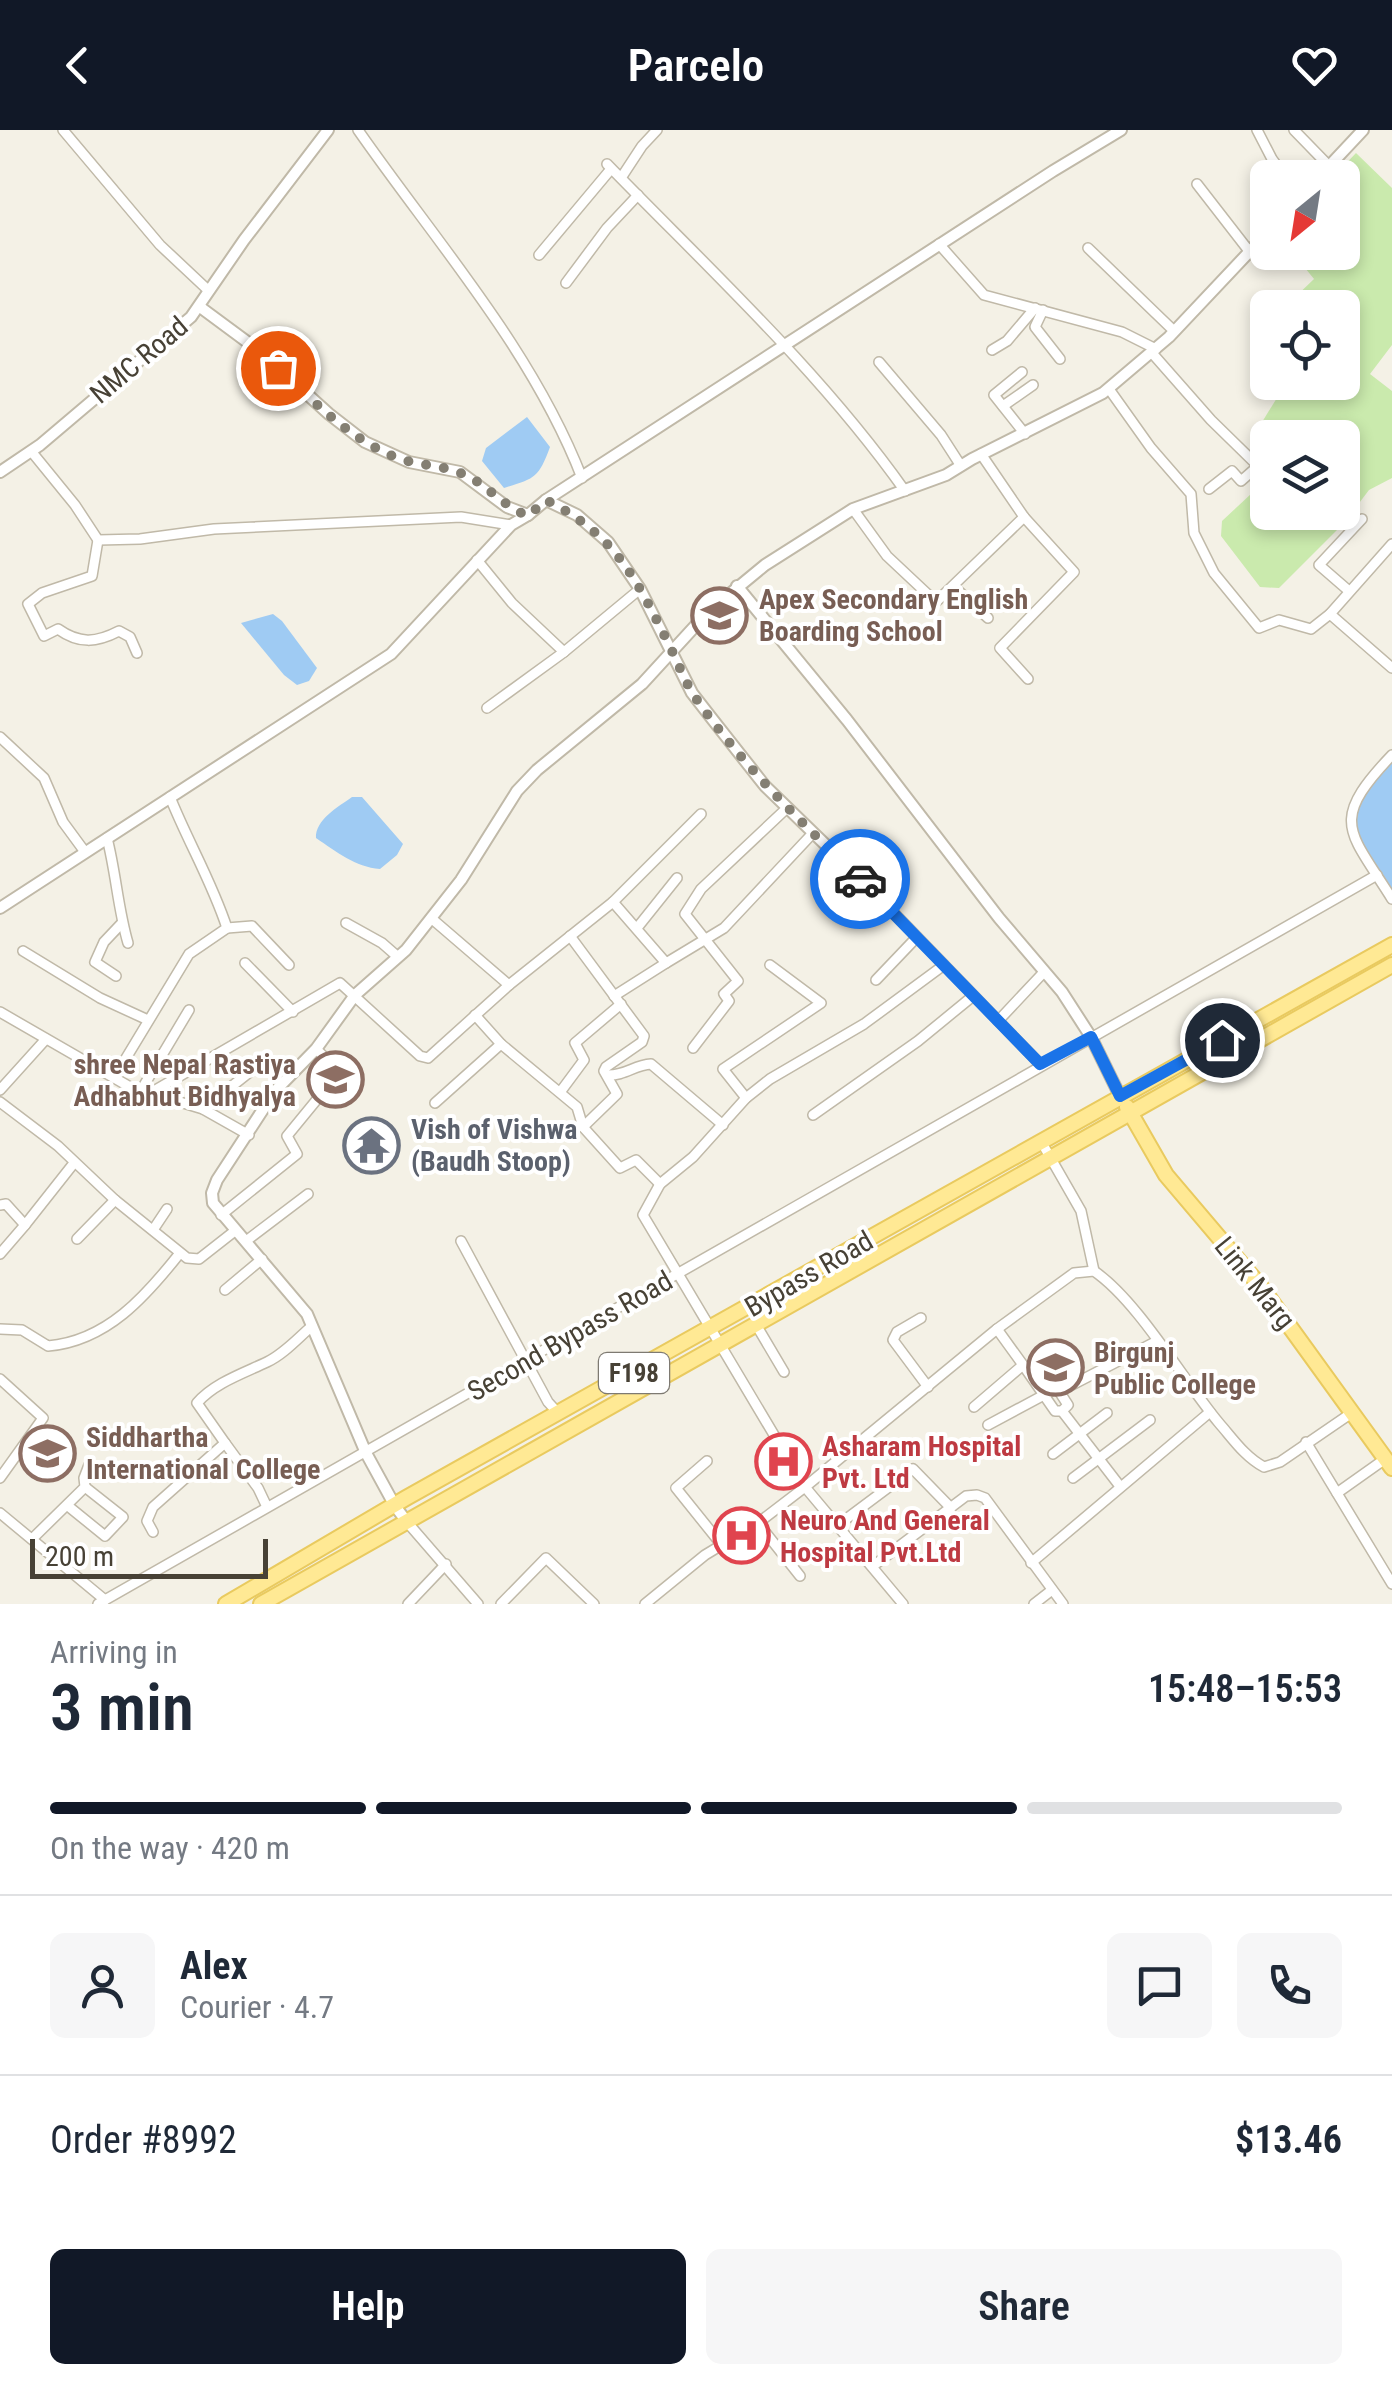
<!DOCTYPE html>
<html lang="en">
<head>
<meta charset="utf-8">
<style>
  body { margin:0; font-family:"Roboto Condensed",sans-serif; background:#f6f6f7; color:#1f2937; height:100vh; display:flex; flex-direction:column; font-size:38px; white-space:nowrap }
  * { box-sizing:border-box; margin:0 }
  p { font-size:32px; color:#747a83 }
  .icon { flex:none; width:55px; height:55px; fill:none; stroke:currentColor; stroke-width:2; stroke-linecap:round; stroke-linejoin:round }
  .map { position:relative; height:1474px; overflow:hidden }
  .sheet { display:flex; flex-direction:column; background:#fff; flex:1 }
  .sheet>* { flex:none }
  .needle { width:65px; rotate:210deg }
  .fabs { position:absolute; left:1250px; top:30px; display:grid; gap:20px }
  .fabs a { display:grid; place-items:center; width:110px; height:110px; border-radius:15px; background:#fff; box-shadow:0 5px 15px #0003; font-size:50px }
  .scale { position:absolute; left:30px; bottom:25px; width:238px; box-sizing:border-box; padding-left:10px; border:5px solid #474135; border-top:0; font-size:28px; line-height:35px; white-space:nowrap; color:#474135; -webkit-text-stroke:8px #fff; paint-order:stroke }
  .pin { position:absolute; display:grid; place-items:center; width:85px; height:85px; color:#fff; margin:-42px; border:5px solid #fff; border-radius:50%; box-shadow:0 2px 10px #0007 }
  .courier { position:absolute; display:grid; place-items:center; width:100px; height:100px; margin:-50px; border:8px solid #1a73e8; border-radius:50%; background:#fff; color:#222; box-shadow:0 2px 12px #0007 }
  .overview em { font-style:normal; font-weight:600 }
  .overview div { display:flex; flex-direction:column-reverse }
  .overview { display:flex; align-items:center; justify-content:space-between; height:170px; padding:0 50px }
  h1 { font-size:65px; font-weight:600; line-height:75px }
  .bar { display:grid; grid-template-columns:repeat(4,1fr); gap:15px 10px; align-content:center; height:120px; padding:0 50px }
  .bar i { height:12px; border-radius:8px; background:#e0e1e3 }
  .bar .active { background:#111827 }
  .bar p { grid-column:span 4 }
  .line { display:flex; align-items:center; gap:25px; padding:0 50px; border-top:2px solid #e0e1e3 }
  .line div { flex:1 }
  .round { display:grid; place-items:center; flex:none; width:105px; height:105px; border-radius:15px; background:#f6f6f7 }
  .primary-button { display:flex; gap:20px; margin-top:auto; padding:20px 50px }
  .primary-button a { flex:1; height:115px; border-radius:15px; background:#111827; color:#fff; font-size:40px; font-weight:600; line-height:115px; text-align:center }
  .primary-button a+a { background:#f6f6f7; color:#1f2937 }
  header { display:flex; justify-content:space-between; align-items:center; height:130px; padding:0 50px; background:#111827; color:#fff; font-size:45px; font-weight:600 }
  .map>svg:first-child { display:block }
  .green { fill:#caeaad }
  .water { fill:#9fcbf3 }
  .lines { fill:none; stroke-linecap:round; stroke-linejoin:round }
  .minor-casing { stroke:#c0b9a8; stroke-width:12 }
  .tertiary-casing { stroke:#c0b9a8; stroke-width:14 }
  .primary-casing { stroke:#e9ca5f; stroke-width:18 }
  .minor { stroke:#fff; stroke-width:9 }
  .tertiary { stroke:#fff; stroke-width:10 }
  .primary { stroke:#ffe994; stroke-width:14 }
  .done { stroke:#847f73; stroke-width:10; stroke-dasharray:0 18 }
  .route { stroke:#1a73e8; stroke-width:12 }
  .labels { text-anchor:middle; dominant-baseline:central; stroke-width:8; stroke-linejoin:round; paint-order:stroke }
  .shield { fill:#fff; stroke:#7e7a72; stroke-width:2.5 }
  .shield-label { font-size:25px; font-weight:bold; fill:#474135 }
  .street-label { font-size:28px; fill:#474135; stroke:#fff }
  .education-label { font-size:28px; font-weight:bold; fill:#785e54; stroke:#fff; text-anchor:start }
  .worship-label { font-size:28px; font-weight:bold; fill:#5b616d; stroke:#fff; text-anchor:start }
  .health-label { font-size:28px; font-weight:bold; fill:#be3a42; stroke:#fff; text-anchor:start }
</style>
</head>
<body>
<header><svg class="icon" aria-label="back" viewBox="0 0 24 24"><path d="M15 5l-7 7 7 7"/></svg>Parcelo<svg class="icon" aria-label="heart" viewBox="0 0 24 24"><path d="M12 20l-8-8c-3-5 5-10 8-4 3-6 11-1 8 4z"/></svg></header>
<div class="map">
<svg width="1392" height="1474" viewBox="0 0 1392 1474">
  <rect width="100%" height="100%" fill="#f4f1e6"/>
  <path class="green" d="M1356,23l36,35v157l-22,29 22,17v87l-23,12 -25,33 -65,65 -19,-1 -39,-51 1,-15 45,-42 1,33h74v-74h-74l-1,9 -11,-15 30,-49 56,-1v-74l-51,-1 -2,-4 25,-24 -17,-21 7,-5h23l10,8 21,-22 -15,-15 -1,-46 -9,-1z"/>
  <g class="water">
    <path d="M527,287l23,30c-12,32 -15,31 -46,41l-22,-27 4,-13z"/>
    <path d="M273,484l9,7 35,47 -8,13 -12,4 -13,-10 -43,-52z"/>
    <path d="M1392,633v127c-39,-60 -54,-70 0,-127z"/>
    <path d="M352,667h10l41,47 -6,11 -17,14c-25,-2 -43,-17 -64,-31 -1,-18 22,-31 36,-41z"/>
  </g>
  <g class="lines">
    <defs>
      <g id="minor">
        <path d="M63,0l97,115 49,46"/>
        <path d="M358,0c78,112 174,219 224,348"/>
        <path d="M1257,0l15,29 14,19"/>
        <path d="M1294,0l35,36"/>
        <path d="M607,34c102,105 213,207 298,327"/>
        <path d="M621,48l21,-32 15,-16"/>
        <path d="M1197,54l52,67"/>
        <path d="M939,114l45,51 138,37 34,17"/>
        <path d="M1088,118l86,83"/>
        <path d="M539,125l72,-86"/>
        <path d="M566,153l41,-55 31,-33"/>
        <path d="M1043,180l-8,17 25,32"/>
        <path d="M992,220l15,-9 28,-33"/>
        <path d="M1152,223l59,67 47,46 -17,15 -9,-10 -23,18"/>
        <path d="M879,232l62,73 20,31"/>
        <path d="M1022,242l-28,23 31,39"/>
        <path d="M1109,259l42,59 40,46 3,39 20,40 45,55 20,-8 32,9 19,-15 62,54"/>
        <path d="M1003,276l30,-21"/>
        <path d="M31,321l44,54 23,35 42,-1 74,-10 247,-12 50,8"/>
        <path d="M981,324l43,63 50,55 -74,76 28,31"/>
        <path d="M853,379l34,47 49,46 88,-85"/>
        <path d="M98,410l-6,36 -50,17 -14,11 16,32 14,-7c21,15 38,14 61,2l11,6 7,16"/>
        <path d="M477,430l35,43 52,49 76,-63"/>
        <path d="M953,456l35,32"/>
        <path d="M1349,461l-30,-26 43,-46"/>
        <path d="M1330,484l62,-70"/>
        <path d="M487,578l77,-56"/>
        <path d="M0,607l44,41 19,44 22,30"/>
        <path d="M1392,625c-64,67 -43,75 0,144"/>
        <path d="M107,708c9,35 11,71 21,105"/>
        <path d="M865,753l175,181"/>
        <path d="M613,772l88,-88"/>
        <path d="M431,788l78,67"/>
        <path d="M346,793l36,20 16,14"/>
        <path d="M227,798l25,-2 37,39"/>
        <path d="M637,798l40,-50"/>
        <path d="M570,806l74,100 -2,6 -36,25 -2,4 13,23 -34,33"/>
        <path d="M23,821l77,47 48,22"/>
        <path d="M245,833l48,49"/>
        <path d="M116,846l-21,-14 9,-20 18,-19"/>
        <path d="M876,850l41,-43"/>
        <path d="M614,866l52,-33"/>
        <path d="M0,882l130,75 73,22 46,26"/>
        <path d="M475,885l26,29 76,63 6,20 37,41 16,-8 24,24"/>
        <path d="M998,891l46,-49"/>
        <path d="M693,918l36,-47 -5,-7 14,-13 -53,-67 16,-25 86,-81"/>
        <path d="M607,945c18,1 27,-10 44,-11l72,61"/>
        <path d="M114,948l75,-124 38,-26c-15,-46 -39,-86 -57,-131"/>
        <path d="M0,960l46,-51"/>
        <path d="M561,961l23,-31 -9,-17 46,-39"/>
        <path d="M140,962l49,-82"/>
        <path d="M147,965l193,-112 80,73 8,2 81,-73 104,-83 53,61 58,-35 89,-95"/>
        <path d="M746,968l-23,-29 98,-66 -51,-38"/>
        <path d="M0,972l58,44 57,54 72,58 12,1 37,-29"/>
        <path d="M435,973l66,-59"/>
        <path d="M203,979l48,-38"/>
        <path d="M813,985l105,-74 55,-45"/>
        <path d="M1042,1013l39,68 13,60"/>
        <path d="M0,1075l6,-1 19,21 -25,29"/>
        <path d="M221,1085l76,-61 -10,-18 50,-61 -1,-7 -20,-19"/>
        <path d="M25,1095l49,-62"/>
        <path d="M153,1100l14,-21"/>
        <path d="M77,1109l38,-39"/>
        <path d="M246,1111l62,-47"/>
        <path d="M461,1111l87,161 11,12"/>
        <path d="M225,1160l37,-31"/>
        <path d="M921,1188l-24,14 -4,8 35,47"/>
        <path d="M755,1193l29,49"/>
        <path d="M0,1199l22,1 26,16c59,-5 98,-50 132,-93"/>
        <path d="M1023,1235l32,46h7l6,-6 -11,-17"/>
        <path d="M0,1249l43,39 -43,60"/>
        <path d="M974,1277l49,-42 -26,-36"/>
        <path d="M1062,1281l57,74"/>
        <path d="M988,1295l69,-37 13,-2 87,-45"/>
        <path d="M1306,1312l86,142"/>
        <path d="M225,1313l-28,-40c17,-20 47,-30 70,-41 17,-8 31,-24 45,-36"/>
        <path d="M1053,1324l54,-41"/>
        <path d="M707,1331l-31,27 45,56"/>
        <path d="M1073,1348l77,-58"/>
        <path d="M1337,1363l48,-34"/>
        <path d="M68,1376l37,30 18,-19 -38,-30"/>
        <path d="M0,1383l105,87"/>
        <path d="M407,1392l71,82"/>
        <path d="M758,1393l42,53"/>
        <path d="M838,1395l75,-56 38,39"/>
        <path d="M153,1402l-6,-11 6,-14 72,-64 33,45 9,19"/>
        <path d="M32,1409l53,-52 -1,-9 5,-13"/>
        <path d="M1031,1433l179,-151"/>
        <path d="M873,1436l93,-70 11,-1 8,3 78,106"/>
        <path d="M98,1474l1279,-729"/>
        <path d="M408,1474l38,-40"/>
        <path d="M501,1474l45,-46 48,46"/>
        <path d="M645,1474l60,-49 53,-32 47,-36 192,-158 77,-56 20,-2c44,30 89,109 125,152 14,16 26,34 45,44l16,-5 73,-50"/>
        <path d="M903,1474l-98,-117 -162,-272 17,-31 33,-27 53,-59 24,-19 94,-55 80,-59"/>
        <path d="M1034,1474l18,-14"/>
      </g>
      <g id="tertiary">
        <path d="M1318,48l45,-48"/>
        <path d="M200,177l58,43 71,64 36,28 44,20 51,10 47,35 21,8 18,-15 31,15 31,27 32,47 52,104 21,27 52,66 100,97"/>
        <path d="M0,342l40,-27 151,-128 53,-77 84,-110"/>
        <path d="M546,370l507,-329 68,-41"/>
        <path d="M737,456l110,134 152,198 63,74 29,45 29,59"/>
        <path d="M0,778l391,-254 120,-129 17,-10"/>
        <path d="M407,1392l-12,-16 -29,-53 -59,-139 -94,-111 -1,-10 5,-13 58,-89 41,-42 39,-54 51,-45 55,-70 56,-89 20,-21 105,-86 66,-72 57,-47 88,-56 93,-34 26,-16 131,-66 66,-56 99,-105"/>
      </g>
      <g id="primary">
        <path d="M1127,977l39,68 95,112 131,181"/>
        <path d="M226,1474l180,-106 986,-553"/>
        <path d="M261,1474l1131,-639"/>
      </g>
    </defs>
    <use href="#minor" class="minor-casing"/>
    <use href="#tertiary" class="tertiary-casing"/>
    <use href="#primary" class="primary-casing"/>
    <use href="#minor" class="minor"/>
    <use href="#tertiary" class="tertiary"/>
    <use href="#primary" class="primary"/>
  </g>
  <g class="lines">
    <path class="done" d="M278,238c33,31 68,67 110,86 24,12 52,10 75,20 24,10 38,31 65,42l18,-16c71,36 91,80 125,149 8,16 14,33 24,48 47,68 106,125 165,182"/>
    <path class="route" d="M860,749l180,185 51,-27 29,59 102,-56"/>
  </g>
  <defs>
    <symbol id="school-ring" viewBox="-11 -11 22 22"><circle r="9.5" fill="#fff" stroke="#8d6e63" stroke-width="1.5"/><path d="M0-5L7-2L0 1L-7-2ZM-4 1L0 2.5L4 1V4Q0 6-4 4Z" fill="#8d6e63"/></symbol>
    <symbol id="temple-ring" viewBox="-11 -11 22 22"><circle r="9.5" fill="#fff" stroke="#6b7280" stroke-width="1.5"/><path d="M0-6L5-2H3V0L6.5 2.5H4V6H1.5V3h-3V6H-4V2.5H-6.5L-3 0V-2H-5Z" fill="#6b7280"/></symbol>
    <symbol id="university-ring" viewBox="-11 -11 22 22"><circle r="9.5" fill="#fff" stroke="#8d6e63" stroke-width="1.5"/><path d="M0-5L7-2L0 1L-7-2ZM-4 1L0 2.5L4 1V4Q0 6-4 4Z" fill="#8d6e63"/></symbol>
    <symbol id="hospital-ring" viewBox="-11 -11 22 22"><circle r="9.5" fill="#fff" stroke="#e0444e" stroke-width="1.5"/><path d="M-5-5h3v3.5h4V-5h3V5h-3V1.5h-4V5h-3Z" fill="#e0444e"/></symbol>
  </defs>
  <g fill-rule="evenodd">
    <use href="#school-ring" x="688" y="454" width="63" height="63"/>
    <use href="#school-ring" x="304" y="918" width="63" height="63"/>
    <use href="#temple-ring" x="340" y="984" width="63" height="63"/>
    <use href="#university-ring" x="1024" y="1206" width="63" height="63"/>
    <use href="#school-ring" x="16" y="1292" width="63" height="63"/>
    <use href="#hospital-ring" x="752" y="1300" width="63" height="63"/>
    <use href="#hospital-ring" x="710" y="1374" width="63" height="63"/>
  </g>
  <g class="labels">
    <rect class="shield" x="599" y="1223" width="70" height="40" rx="8"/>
    <g class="shield-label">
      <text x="634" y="1243">F198</text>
    </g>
    <g class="street-label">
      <text transform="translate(139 230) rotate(-40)">NMC Road</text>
      <text transform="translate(809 1144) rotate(-30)">Bypass Road</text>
      <text transform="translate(1255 1153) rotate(51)">Link Marg</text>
      <text transform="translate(570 1206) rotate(-30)">Second Bypass Road</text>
    </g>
    <g class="education-label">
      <text x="759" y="469">Apex Secondary English<tspan x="759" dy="32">Boarding School</tspan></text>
      <text x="296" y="934" text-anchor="end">shree Nepal Rastiya<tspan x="296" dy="32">Adhabhut Bidhyalya</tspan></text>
      <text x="1094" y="1222">Birgunj<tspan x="1094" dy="32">Public College</tspan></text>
      <text x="86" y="1307">Siddhartha<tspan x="86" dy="32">International College</tspan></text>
    </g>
    <g class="worship-label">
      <text x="411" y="999">Vish of Vishwa<tspan x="411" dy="32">(Baudh Stoop)</tspan></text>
    </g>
    <g class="health-label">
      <text x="822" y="1316">Asharam Hospital<tspan x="822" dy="32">Pvt. Ltd</tspan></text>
      <text x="780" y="1390">Neuro And General<tspan x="780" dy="32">Hospital Pvt.Ltd</tspan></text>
    </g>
  </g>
</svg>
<div class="fabs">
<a><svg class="needle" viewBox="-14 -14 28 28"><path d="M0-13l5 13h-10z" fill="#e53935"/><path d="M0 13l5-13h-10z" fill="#747a83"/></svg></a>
<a><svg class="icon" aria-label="locate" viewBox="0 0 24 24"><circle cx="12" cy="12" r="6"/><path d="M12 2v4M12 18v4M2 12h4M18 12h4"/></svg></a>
<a><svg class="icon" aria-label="layers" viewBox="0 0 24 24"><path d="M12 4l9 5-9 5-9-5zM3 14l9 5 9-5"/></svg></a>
</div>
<div class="scale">200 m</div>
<div class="pin" style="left:278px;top:238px;background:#ea580c"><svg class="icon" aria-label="bag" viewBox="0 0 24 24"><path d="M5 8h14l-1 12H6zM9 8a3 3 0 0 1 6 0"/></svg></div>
<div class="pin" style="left:1222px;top:910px;background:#1f2937"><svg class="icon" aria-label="home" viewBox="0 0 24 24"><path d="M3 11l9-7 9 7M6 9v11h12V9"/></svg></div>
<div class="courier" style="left:860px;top:749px"><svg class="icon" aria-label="car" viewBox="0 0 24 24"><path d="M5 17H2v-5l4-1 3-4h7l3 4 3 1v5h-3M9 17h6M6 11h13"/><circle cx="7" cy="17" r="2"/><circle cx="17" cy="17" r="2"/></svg></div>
</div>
<section class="sheet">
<div class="overview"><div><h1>3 min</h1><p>Arriving in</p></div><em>15:48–15:53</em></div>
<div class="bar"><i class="active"></i><i class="active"></i><i class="active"></i><i></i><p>On the way · 420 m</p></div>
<div class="line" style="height:180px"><a class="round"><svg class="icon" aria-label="person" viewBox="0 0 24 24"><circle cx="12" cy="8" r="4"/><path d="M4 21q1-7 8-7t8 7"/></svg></a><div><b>Alex</b><p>Courier · 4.7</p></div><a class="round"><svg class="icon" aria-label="chat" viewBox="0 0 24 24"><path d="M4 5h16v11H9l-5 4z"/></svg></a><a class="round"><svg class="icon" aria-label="phone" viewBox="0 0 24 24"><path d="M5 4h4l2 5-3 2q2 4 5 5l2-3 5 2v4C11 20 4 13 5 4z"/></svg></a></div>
<div class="line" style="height:130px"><div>Order #8992</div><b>$13.46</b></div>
<div class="primary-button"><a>Help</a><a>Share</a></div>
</section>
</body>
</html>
